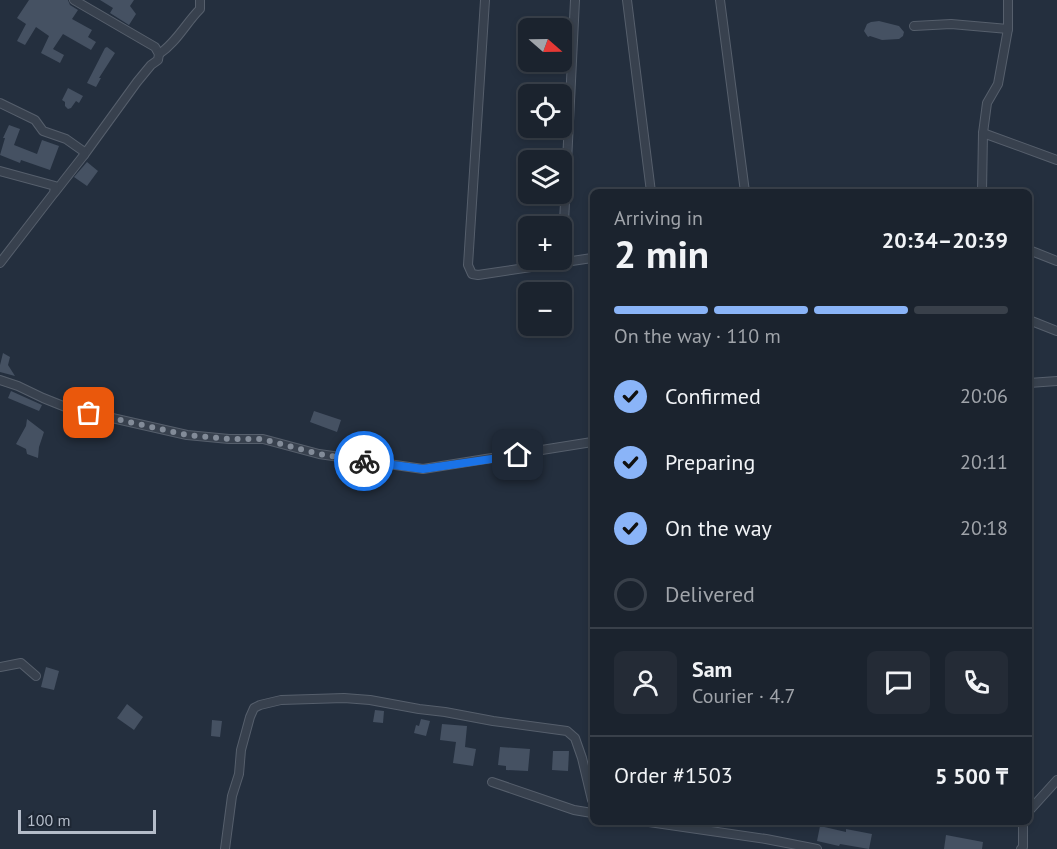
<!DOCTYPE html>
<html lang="en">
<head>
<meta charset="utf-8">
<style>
  body { margin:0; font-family:"PT Sans",sans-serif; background:#242b36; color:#f1f3f6; height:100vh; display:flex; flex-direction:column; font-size:22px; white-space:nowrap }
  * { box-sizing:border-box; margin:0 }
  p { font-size:20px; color:#a0a4aa }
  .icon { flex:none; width:33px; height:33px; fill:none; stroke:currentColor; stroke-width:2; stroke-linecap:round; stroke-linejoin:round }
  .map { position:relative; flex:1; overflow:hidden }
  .drawer { position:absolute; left:590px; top:189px; width:442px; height:636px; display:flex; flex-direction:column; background:#1b232e; border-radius:9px; box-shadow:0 3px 9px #0003,0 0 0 2px #39404a }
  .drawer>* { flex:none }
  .needle { width:39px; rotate:110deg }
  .fabs { position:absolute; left:518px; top:18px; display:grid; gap:12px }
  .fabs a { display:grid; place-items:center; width:54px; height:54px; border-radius:9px; background:#1b232e; box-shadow:0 3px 9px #0003,0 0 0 2px #39404a; font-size:30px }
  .scale { position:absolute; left:18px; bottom:15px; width:138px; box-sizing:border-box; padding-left:6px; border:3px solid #b4bcc9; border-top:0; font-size:16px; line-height:21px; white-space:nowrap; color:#b4bcc9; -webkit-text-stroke:4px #1d2633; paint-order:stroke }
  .pin { position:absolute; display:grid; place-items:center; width:51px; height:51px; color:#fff; margin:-26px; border-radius:12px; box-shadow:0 3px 9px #0006 }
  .courier { position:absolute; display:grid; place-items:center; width:60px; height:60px; margin:-30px; border:4px solid #1a73e8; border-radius:50%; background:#fff; color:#222; box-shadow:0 2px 8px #0007 }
  .headline em { font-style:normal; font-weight:600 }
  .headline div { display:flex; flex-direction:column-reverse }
  .headline { display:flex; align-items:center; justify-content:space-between; height:102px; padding:0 24px }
  h1 { font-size:39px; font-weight:600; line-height:45px }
  .bar { display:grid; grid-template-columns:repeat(4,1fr); gap:9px 6px; align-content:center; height:72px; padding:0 24px }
  .bar i { height:8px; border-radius:4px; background:#39404a }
  .bar .on { background:#8ab4f8 }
  .bar p { grid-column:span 4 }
  .line { display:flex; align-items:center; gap:15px; padding:0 24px; border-top:2px solid #39404a }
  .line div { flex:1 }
  .round { display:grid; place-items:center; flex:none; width:63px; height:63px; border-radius:9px; background:#242b36 }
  ol { padding:0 24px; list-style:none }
  li { display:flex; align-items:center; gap:18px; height:66px }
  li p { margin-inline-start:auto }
  li .icon { padding:6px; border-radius:50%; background:#8ab4f8; color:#111; stroke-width:4 }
  li:last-child { color:#a0a4aa }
  li i { width:33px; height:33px; border:3px solid #39404a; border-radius:50% }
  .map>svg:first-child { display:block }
  .building { fill:#455162 }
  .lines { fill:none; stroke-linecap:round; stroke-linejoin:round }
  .minor-casing { stroke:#565f6c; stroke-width:10 }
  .minor { stroke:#38414e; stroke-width:8 }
  .done { stroke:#828b98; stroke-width:6; stroke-dasharray:0 10.8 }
  .route { stroke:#1a73e8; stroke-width:8 }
</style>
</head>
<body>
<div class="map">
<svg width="1057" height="849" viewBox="0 0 1057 849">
  <rect width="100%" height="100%" fill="#242f3e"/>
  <g class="building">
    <path d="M29,0h39l2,5 8,5 -6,9 20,11 -4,7 8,5 -5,8 -28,-16 -10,15 11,6 -4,8 -19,-10 8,-17 -13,-9 -11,18 -8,-4 9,-17 -9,-6z"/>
    <path d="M100,0h34l-4,6 6,8 -7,11 -19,-12 3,-5z"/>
    <path d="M879,21l20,5 5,6 -1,4 -4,3 -17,1 -12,-4 -2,1 -4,-6 3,-7 4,-2z"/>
    <path d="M107,47l8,6 -16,25h2l-5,9 -9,-4 18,-35z"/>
    <path d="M68,88l15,8 -4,7 -3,-2 -5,7 -3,1 -3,-3v-4l-3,-2z"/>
    <path d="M9,125l11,4 -6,16 23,9 5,-14 17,6 -9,24 -29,-10 -1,3 -20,-8 5,-17h-2z"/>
    <path d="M87,162l11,9 -11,15 -13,-9z"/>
    <path d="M3,353l7,4 -2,8 7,11 -15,-4v-7z"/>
    <path d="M11,391l31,14 -3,6 -31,-13z"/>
    <path d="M314,411l27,9 -4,12 -27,-10z"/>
    <path d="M27,419l17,13 -5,15 -1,11 -11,-4 -1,-5 -10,-5 10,-18z"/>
    <path d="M46,667l13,4 -5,19 -13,-3z"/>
    <path d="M127,704l16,13 -9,13 -17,-12z"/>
    <path d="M375,710l9,1 -1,12 -10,-1z"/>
    <path d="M421,719l9,2 -4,15 -12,-3 2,-8 3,1z"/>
    <path d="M212,720l10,1 -2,16 -9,-1z"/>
    <path d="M442,724l25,2 -2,21 11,2 -3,17 -20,-3 3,-21 -16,-2z"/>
    <path d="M500,747l30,2 -2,22 -22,-1v-4l-8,-1z"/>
    <path d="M553,751h16l-1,20 -16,-1z"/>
    <path d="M820,826l26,6v-3l26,5 -3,15 -29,-5 -1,2 -22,-5z"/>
    <path d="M946,835l37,7 -1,7h-38z"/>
  </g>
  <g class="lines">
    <defs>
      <g id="minor">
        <path d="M74,0l81,47 4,7 -1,6 -7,5 -14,17 -53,73"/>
        <path d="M485,0l-17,265 4,9 6,1 114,-17"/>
        <path d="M627,0l24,192"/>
        <path d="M720,0l25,192"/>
        <path d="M914,26l37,-2 57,5"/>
        <path d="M159,54c17,-11 27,-31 41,-45v-9"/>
        <path d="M0,103l35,17 8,11 23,8 17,12 1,4 -29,37"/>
        <path d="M983,133l74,27"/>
        <path d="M0,171l55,15 -1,7 -54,70"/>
        <path d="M982,192l1,-59 4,-30 11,-19 10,-55v-29"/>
        <path d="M1029,250l28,11"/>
        <path d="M562,263l13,-263"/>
        <path d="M1029,320l28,11"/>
        <path d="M0,380l18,6 25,12 25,10 75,17 44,10 42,4h34l56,15 104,15 169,-27"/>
        <path d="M1029,383l28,-2"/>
        <path d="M0,667l21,-4 15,13"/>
        <path d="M492,782l82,28 18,3"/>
        <path d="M1029,811l28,-31"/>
        <path d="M649,822l117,17 51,10"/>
        <path d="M225,849l7,-53 7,-22 2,-24 9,-33 4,-9 6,-3 21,-5 63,-2 26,2 49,9 26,3 48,9 74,10 8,7 7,20 10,42"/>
        <path d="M1021,849l2,-2v-25"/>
      </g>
    </defs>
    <use href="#minor" class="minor-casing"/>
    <use href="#minor" class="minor"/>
  </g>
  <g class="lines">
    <path class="done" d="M89,413l98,22 42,4h33l57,15 45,7"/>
    <path class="route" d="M364,461l59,8 95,-14"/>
  </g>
</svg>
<div class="fabs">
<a><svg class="needle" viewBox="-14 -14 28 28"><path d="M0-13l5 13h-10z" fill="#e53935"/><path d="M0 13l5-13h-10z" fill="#a0a4aa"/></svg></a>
<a><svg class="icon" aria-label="locate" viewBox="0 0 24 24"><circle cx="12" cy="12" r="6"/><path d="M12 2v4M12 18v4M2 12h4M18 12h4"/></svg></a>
<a><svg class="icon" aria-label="layers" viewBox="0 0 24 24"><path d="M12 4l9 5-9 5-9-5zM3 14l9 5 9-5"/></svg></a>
<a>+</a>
<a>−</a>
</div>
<div class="scale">100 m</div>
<div class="pin" style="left:89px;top:413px;background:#ea580c"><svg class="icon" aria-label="bag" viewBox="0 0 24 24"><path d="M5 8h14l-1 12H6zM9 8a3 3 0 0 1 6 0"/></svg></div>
<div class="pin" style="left:518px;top:455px;background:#1f2937"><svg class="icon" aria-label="home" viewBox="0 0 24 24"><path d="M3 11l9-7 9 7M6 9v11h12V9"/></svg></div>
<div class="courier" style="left:364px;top:461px"><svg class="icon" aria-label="bike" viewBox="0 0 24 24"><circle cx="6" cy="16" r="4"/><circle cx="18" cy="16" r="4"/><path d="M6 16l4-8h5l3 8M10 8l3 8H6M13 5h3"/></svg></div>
<section class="drawer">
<div class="headline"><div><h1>2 min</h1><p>Arriving in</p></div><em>20:34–20:39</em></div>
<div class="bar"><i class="on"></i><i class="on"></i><i class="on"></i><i></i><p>On the way · 110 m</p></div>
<ol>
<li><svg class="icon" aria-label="check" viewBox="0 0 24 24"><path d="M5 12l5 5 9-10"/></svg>Confirmed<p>20:06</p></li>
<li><svg class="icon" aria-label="check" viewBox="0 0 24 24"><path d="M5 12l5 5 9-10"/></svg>Preparing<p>20:11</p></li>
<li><svg class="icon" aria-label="check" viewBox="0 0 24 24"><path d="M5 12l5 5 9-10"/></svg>On the way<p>20:18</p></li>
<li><i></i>Delivered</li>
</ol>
<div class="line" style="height:108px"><a class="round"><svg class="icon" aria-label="person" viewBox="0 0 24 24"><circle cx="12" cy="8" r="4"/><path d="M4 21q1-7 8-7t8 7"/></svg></a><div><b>Sam</b><p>Courier · 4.7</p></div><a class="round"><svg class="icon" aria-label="chat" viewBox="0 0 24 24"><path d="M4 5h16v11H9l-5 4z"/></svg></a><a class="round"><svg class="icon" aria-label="phone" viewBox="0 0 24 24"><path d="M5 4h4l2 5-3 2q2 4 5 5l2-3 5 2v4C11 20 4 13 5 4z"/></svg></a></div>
<div class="line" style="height:78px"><div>Order #1503</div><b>5 500 ₸</b></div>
</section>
</div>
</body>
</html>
